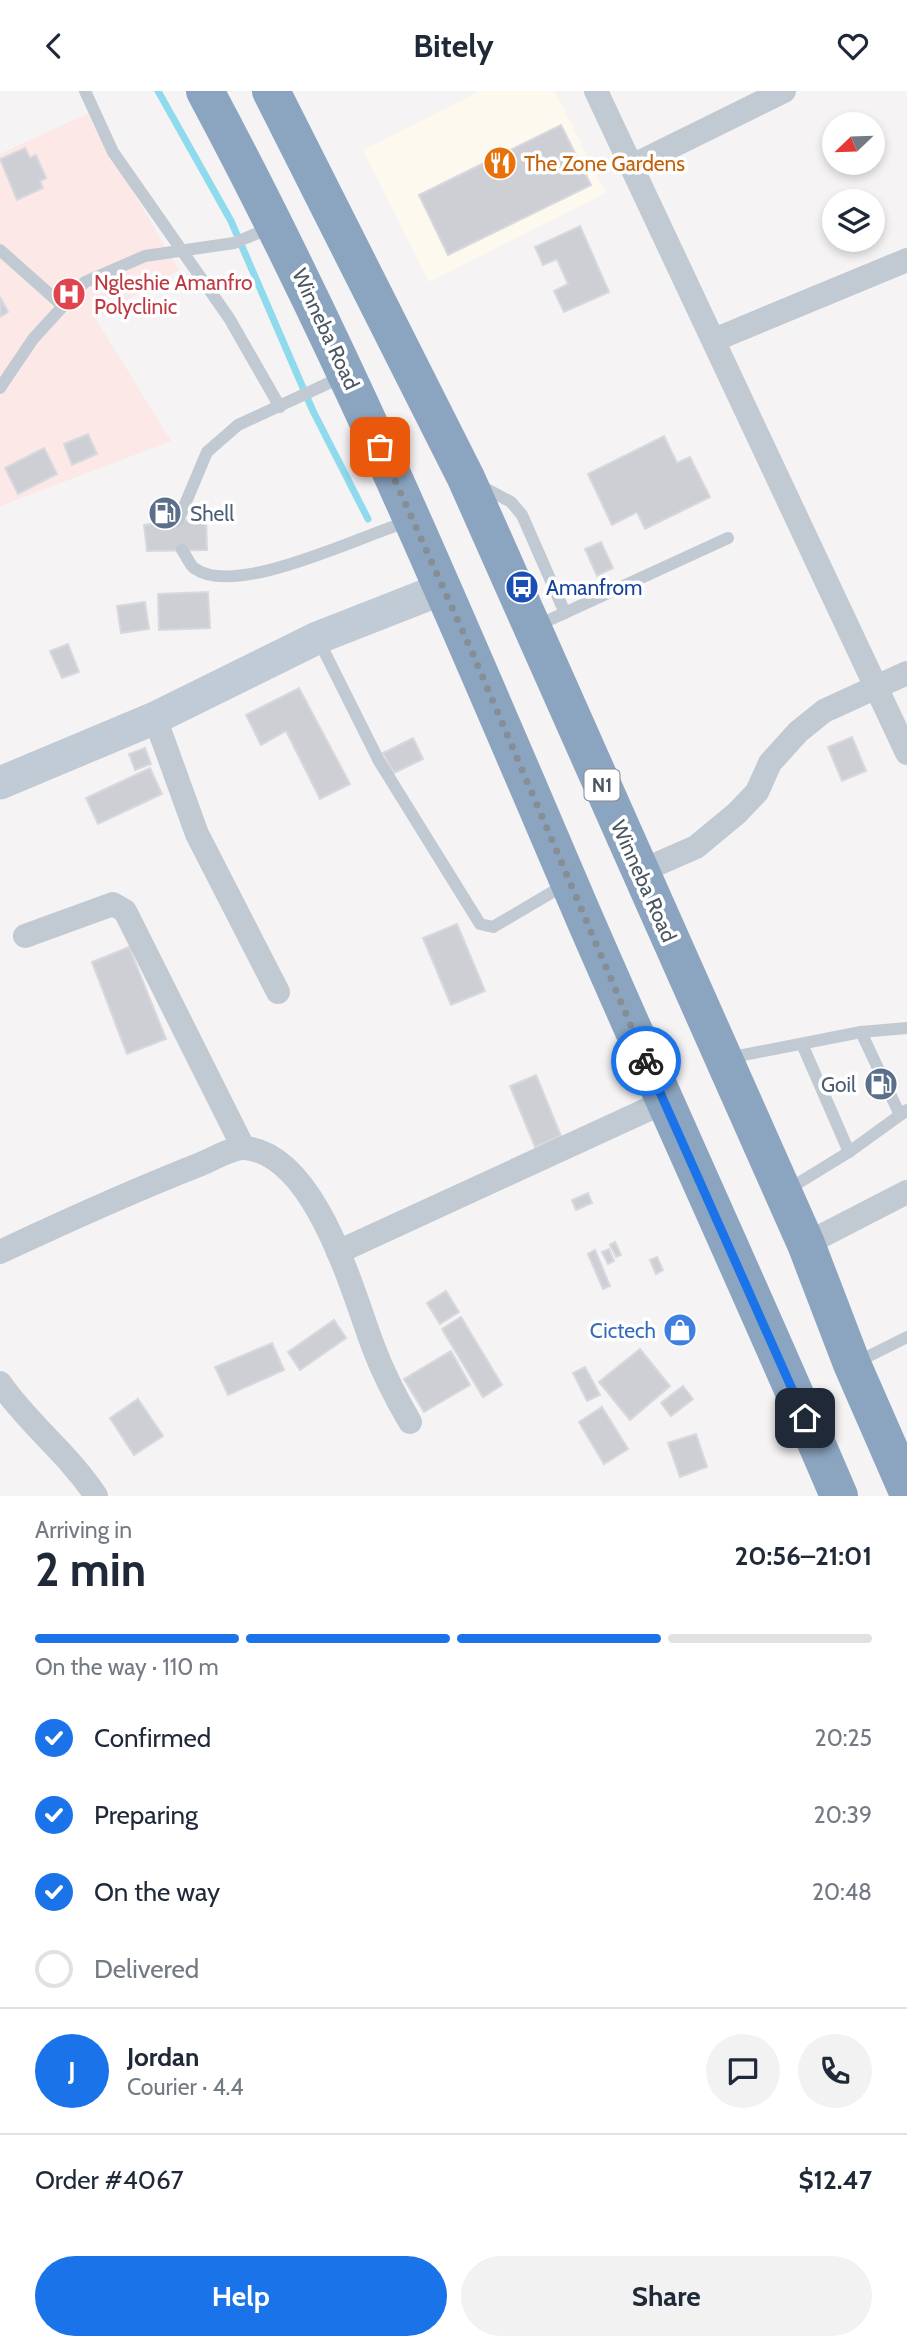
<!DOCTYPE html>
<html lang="en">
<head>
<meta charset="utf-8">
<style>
  body { margin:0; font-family:Cabin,sans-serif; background:#f2f2f3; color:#1f2937; height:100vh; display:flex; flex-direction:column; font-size:26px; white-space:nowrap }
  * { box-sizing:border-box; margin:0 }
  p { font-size:23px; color:#747a83 }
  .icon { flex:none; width:38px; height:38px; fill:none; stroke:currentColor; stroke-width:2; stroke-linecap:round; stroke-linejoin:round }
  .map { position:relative; height:1405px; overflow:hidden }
  .side { display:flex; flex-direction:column; background:#fff; flex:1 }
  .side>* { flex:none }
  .needle { width:46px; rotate:247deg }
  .buttons { position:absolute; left:822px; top:21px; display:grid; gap:14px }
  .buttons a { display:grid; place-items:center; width:63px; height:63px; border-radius:50%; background:#fff; box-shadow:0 4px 10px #0003; font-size:35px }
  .pin { position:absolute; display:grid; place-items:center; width:60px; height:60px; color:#fff; margin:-30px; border-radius:14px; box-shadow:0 4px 10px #0006 }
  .courier { position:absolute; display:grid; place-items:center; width:70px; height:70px; margin:-35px; border:5px solid #1a73e8; border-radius:50%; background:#fff; color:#222; box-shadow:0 2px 9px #0007 }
  .headline em { font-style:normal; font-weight:700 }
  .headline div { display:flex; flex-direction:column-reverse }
  .headline { display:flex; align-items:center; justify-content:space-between; height:119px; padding:0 35px }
  h1 { font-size:46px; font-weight:700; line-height:52px }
  .bar { display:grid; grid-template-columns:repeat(4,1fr); gap:10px 7px; align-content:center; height:84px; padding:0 35px }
  .bar i { height:9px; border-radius:5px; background:#e0e1e3 }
  .bar .current { background:#1a73e8 }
  .bar p { grid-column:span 4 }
  .line { display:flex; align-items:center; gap:18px; padding:0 35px; border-top:2px solid #e0e1e3 }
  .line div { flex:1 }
  .round { display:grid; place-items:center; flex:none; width:74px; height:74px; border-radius:37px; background:#f2f2f3 }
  ol { padding:0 35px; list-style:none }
  li { display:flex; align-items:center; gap:21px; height:77px }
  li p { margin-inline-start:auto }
  li .icon { padding:7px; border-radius:50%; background:#1a73e8; color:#fff; stroke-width:4 }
  li:last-child { color:#747a83 }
  li i { width:38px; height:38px; border:4px solid #e0e1e3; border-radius:50% }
  .button { display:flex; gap:14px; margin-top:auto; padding:14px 35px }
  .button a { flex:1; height:80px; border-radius:42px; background:#1a73e8; color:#fff; font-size:28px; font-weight:700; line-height:80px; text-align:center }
  .button a+a { background:#f2f2f3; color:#1f2937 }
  header { display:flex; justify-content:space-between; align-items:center; height:91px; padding:0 35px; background:#fff; font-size:32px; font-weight:700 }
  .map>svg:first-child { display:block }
  .commercial { fill:#fdf9ef }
  .medical { fill:#fce8e6 }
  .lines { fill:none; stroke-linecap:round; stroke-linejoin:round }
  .stream { stroke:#90daee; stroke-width:7 }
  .building { fill:#cdcfd5; stroke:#d7d9de; stroke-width:2 }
  .lane { stroke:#c1cad2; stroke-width:12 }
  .street { stroke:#c1cad2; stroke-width:24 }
  .secondary { stroke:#c1cbd6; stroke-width:33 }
  .highway { stroke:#8ba5c1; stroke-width:38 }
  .done { stroke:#868d94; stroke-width:7; stroke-dasharray:0 12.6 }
  .route { stroke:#1a73e8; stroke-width:9 }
  .labels { text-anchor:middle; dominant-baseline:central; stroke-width:7; stroke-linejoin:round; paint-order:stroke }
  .shield { fill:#fff; stroke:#808990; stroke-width:2 }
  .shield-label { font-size:19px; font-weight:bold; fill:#4a5661 }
  .food-label { font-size:21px; fill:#c56008; stroke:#fff; text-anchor:start }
  .health-label { font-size:21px; fill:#be3a42; stroke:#fff; text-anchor:start }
  .street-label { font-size:21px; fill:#4a5661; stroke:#fff }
  .service-label { font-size:21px; fill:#4e5e75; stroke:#fff; text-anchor:start }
  .transit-label { font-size:21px; fill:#164399; stroke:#fff; text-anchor:start }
  .shop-label { font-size:21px; fill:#366cbe; stroke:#fff; text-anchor:end }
</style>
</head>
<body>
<header><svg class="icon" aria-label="back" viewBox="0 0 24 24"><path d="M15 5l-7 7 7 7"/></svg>Bitely<svg class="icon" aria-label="heart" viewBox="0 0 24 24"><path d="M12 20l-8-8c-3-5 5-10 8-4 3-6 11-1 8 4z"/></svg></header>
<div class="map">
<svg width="907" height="1405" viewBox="0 0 907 1405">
  <rect width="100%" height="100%" fill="#f5f3f3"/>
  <path class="commercial" d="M480,0h75l51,102 -177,89 -66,-132z"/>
  <path class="medical" d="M87,23l92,156 -84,48 76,123 -171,65v-352z"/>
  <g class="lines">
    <path class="stream" d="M158,0l73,130 82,190 55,108"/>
  </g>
  <g class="building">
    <path d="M561,34l30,60 -143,70 -29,-60z"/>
    <path d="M25,57l5,10 6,-3 10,23 -6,3 3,7 -26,12 -17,-41z"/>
    <path d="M580,135l29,66 -45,20 -10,-21 14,-7 -11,-25 -14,6 -8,-18z"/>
    <path d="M0,206l8,15 -8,5z"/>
    <path d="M88,343l9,20 -25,11 -8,-21z"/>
    <path d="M664,345l13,27 13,-6 20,40 -65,32 -8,-17 -25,13 -24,-51z"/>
    <path d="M44,357l13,26 -39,20 -13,-26z"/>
    <path d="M206,427l1,32 -60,1 -3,-26z"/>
    <path d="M601,451l12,26 -16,8 -12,-27z"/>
    <path d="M208,501l2,36 -51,2 -1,-36z"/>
    <path d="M145,511l4,27 -28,4 -4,-27z"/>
    <path d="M68,553l11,28 -17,6 -12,-27z"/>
    <path d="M299,597l51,96 -30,15 -34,-68 -25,14 -15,-30z"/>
    <path d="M852,646l14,34 -24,10 -14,-34z"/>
    <path d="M413,647l10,21 -29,14 -11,-20z"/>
    <path d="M145,657l6,16 -16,6 -6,-16z"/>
    <path d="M150,677l12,26 -64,30 -12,-26z"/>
    <path d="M457,833l28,67 -34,14 -28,-67z"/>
    <path d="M129,856l37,92 -39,15 -35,-92z"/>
    <path d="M536,984l25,61 -26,11 -25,-61z"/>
    <path d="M588,1102l4,10 -16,7 -4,-10z"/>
    <path d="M615,1151l6,13 -5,2 -6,-12z"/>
    <path d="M609,1158l5,12 -6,3 -6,-12z"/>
    <path d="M595,1159l15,36 -7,3 -15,-35z"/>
    <path d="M657,1166l6,13 -7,4 -6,-14z"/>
    <path d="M446,1200l13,21 -19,12 -13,-21z"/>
    <path d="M461,1226l41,68 -19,12 -41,-68z"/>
    <path d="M334,1229l12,18 -46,32 -12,-18z"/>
    <path d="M272,1252l12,27 -56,25 -13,-28z"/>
    <path d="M640,1258l30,37 -40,34 -31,-38z"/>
    <path d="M451,1260l19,34 -46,27 -20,-33z"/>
    <path d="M585,1276l15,28 -13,6 -14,-28z"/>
    <path d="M683,1295l10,13 -22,17 -10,-13z"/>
    <path d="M138,1308l25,37 -29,19 -24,-37z"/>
    <path d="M602,1316l26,42 -24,15 -25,-42z"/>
    <path d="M696,1343l11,33 -27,10 -12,-34z"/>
  </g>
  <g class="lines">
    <g class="lane">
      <path d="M85,0l28,61 116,166 51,89"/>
      <path d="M0,159l63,56"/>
      <path d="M0,297l33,-49 52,-57 60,-26 89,-13 36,-15"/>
      <path d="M479,394l32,17 11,13 43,98"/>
      <path d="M178,430l29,-69 31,-27 106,-49"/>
      <path d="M182,459c4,5 8,15 12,18 41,31 168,-33 213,-46"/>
      <path d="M534,536l194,-89"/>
      <path d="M318,548l61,122 101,163 13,3 73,-43"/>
      <path d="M861,941l39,83"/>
      <path d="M802,953l47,108"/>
      <path d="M728,967l133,-26 46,-4"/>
      <path d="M787,1099l62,-38 58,-42"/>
      <path d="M855,1272l52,-26"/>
    </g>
    <g class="street">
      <path d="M596,0l311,662"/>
      <path d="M632,75l152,-75"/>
      <path d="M714,249l193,-80"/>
      <path d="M155,627l42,116 81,158"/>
      <path d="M639,781l57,-25 41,-34 20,-21 13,-29 28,-31 26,-21 83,-38"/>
      <path d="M25,845l88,-32 12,7 118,236"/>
      <path d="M806,1153l101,-52"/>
      <path d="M0,1161c66,-31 132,-61 201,-88 12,-5 32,-17 44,-16 71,7 107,142 128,198 10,27 23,52 37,76"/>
      <path d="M338,1161l326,-150"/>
      <path d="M0,1292c28,41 69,71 96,113"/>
    </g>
    <path class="secondary" d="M0,692l155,-65 162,-80 125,-49"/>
    <g class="highway">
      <path d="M205,0c143,267 259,546 378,824 84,194 173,386 256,581"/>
      <path d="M271,0l195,387 340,766 46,120 55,126"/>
    </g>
  </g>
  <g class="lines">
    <path class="done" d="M380,356l92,205 174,409"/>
    <path class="route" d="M646,970l159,357"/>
  </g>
  <defs>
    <symbol id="restaurant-disc" viewBox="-11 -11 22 22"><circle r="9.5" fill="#e8710a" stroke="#fff"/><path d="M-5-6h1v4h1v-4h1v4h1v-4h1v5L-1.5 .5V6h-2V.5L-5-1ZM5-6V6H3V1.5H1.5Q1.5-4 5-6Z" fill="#fff"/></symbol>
    <symbol id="hospital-disc" viewBox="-11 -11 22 22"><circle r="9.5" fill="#e0444e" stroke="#fff"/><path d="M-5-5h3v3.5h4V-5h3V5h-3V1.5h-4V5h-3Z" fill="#fff"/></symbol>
    <symbol id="fuel-disc" viewBox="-11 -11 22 22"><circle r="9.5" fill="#5c6f8a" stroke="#fff"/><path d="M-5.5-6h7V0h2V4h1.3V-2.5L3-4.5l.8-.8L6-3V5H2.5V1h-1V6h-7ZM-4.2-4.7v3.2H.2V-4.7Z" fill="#fff"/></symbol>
    <symbol id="bus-disc" viewBox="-11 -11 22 22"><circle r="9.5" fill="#1a4fb4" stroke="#fff"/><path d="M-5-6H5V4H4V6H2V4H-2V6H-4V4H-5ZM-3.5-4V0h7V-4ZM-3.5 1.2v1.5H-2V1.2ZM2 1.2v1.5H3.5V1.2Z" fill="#fff"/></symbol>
    <symbol id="shop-disc" viewBox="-11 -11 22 22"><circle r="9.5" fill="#3f7fe0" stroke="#fff"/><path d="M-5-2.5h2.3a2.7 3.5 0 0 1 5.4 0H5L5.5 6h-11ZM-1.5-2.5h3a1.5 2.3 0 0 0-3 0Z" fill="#fff"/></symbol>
  </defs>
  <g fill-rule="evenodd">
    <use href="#restaurant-disc" x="481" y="53" width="38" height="38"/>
    <use href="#hospital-disc" x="50" y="184" width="38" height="38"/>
    <use href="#fuel-disc" x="146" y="403" width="38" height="38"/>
    <use href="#bus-disc" x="503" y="477" width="38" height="38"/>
    <use href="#fuel-disc" x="862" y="974" width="38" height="38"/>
    <use href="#shop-disc" x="661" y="1220" width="38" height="38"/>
  </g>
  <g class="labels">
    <rect class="shield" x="584.5" y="678.5" width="35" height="31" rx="5"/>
    <g class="shield-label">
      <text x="602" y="694">N1</text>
    </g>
    <g class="food-label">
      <text x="524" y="72">The Zone Gardens</text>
    </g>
    <g class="health-label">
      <text x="94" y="191">Ngleshie Amanfro<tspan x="94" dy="24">Polyclinic</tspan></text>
    </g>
    <g class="street-label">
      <text transform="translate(326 238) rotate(65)">Winneba Road</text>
      <text transform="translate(644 790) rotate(66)">Winneba Road</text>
    </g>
    <g class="service-label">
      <text x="190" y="422">Shell</text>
      <text x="856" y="993" text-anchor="end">Goil</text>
    </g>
    <g class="transit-label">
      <text x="546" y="496">Amanfrom</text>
    </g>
    <g class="shop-label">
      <text x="656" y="1239">Cictech</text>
    </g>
  </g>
</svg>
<div class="buttons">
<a><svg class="needle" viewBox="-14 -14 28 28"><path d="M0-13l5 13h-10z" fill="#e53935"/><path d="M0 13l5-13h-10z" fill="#747a83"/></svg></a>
<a><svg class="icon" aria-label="layers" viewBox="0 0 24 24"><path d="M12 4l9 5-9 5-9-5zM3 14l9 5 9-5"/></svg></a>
</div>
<div class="pin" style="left:380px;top:356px;background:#ea580c"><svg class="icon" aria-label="bag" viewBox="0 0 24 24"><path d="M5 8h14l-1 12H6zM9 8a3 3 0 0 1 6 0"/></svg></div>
<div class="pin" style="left:805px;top:1327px;background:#1f2937"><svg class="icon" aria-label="home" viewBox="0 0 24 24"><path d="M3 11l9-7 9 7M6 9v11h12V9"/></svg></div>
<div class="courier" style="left:646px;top:970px"><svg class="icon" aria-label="bike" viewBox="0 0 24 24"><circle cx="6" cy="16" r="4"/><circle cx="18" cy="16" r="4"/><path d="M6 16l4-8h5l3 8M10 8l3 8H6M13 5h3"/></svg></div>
</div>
<section class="side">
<div class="headline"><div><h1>2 min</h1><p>Arriving in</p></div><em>20:56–21:01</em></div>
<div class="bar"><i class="current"></i><i class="current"></i><i class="current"></i><i></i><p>On the way · 110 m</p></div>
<ol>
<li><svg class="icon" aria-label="check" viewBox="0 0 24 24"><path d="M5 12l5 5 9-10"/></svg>Confirmed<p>20:25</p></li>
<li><svg class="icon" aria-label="check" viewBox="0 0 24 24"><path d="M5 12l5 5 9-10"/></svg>Preparing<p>20:39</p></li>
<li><svg class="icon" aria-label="check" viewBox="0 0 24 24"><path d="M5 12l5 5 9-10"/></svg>On the way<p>20:48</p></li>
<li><i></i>Delivered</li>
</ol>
<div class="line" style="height:126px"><b class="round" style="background:#1a73e8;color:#fff">J</b><div><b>Jordan</b><p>Courier · 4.4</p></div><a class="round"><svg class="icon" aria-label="chat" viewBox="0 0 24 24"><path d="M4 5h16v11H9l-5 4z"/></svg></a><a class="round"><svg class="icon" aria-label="phone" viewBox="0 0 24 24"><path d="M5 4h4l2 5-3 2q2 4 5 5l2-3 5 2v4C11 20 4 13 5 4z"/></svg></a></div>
<div class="line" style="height:91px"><div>Order #4067</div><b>$12.47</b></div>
<div class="button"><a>Help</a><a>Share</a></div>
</section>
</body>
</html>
